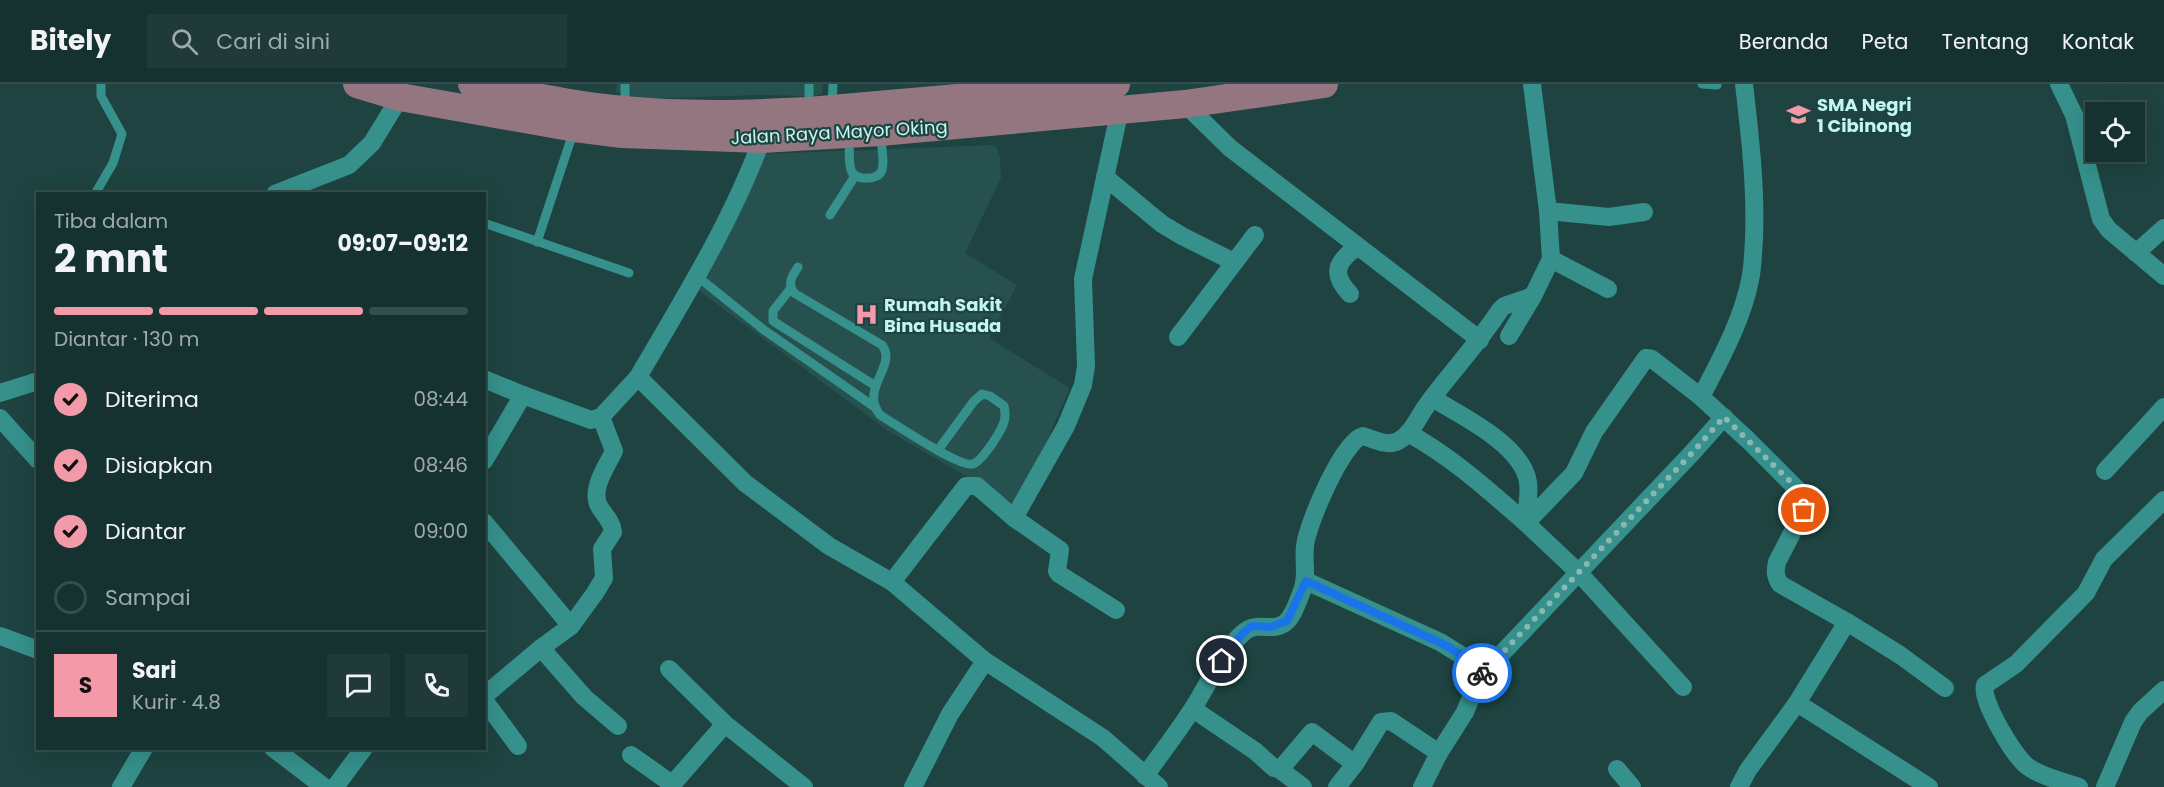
<!DOCTYPE html>
<html lang="id">
<head>
<meta charset="utf-8">
<style>
  body { margin:0; font-family:Poppins,sans-serif; background:#1f3a38; color:#f1f3f6; height:100vh; display:flex; flex-direction:column; font-size:22px; white-space:nowrap }
  * { box-sizing:border-box; margin:0 }
  p { font-size:20px; color:#9eaaab }
  .icon { flex:none; width:33px; height:33px; fill:none; stroke:currentColor; stroke-width:2; stroke-linecap:round; stroke-linejoin:round }
  .map { position:relative; flex:1; overflow:hidden }
  .details { position:absolute; left:36px; top:108px; width:450px; height:558px; display:flex; flex-direction:column; background:#163230; border-radius:0px; box-shadow:0 6px 24px #0002,0 0 0 2px #354d4c }
  .details>* { flex:none }
  .tools { position:absolute; left:2085px; top:18px; display:grid; gap:12px }
  .tools a { display:grid; place-items:center; width:60px; height:60px; border-radius:0px; background:#163230; box-shadow:0 6px 24px #0002,0 0 0 2px #354d4c; font-size:30px }
  .pin { position:absolute; display:grid; place-items:center; width:51px; height:51px; color:#fff; margin:-26px; border:3px solid #fff; border-radius:50%; box-shadow:0 2px 6px #0007 }
  .courier { position:absolute; display:grid; place-items:center; width:60px; height:60px; margin:-30px; border:4px solid #1a73e8; border-radius:50%; background:#fff; color:#222; box-shadow:0 2px 8px #0007 }
  .head em { font-style:normal; font-weight:700 }
  .head div { display:flex; flex-direction:column-reverse }
  .head { display:flex; align-items:center; justify-content:space-between; height:102px; padding:0 18px }
  h1 { font-size:39px; font-weight:700; line-height:45px }
  .bar { display:grid; grid-template-columns:repeat(4,1fr); gap:9px 6px; align-content:center; height:72px; padding:0 18px }
  .bar i { height:8px; border-radius:4px; background:#354d4c }
  .bar .on { background:#f39aa8 }
  .bar p { grid-column:span 4 }
  .line { display:flex; align-items:center; gap:15px; padding:0 18px; border-top:2px solid #354d4c }
  .line div { flex:1 }
  .round { display:grid; place-items:center; flex:none; width:63px; height:63px; border-radius:0px; background:#1f3a38 }
  ol { padding:0 18px; list-style:none }
  li { display:flex; align-items:center; gap:18px; height:66px }
  li p { margin-inline-start:auto }
  li .icon { padding:6px; border-radius:50%; background:#f39aa8; color:#111; stroke-width:4 }
  li:last-child { color:#9eaaab }
  li i { width:33px; height:33px; border:3px solid #354d4c; border-radius:50% }
  header { display:flex; align-items:center; gap:36px; box-sizing:border-box; height:84px; padding:0 30px; background:#163230; border-bottom:2px solid #354d4c }
  header strong { font-size:28px }
  nav { display:flex; gap:33px; margin-inline-start:auto; font-size:21px }
  .search { width:420px; height:54px; background:#1f3a38; display:flex; align-items:center; gap:15px; box-sizing:border-box; padding:0 21px; border-radius:0px; color:#9eaaab; font-size:22px }
  .map>svg:first-child { display:block }
  .built { fill:#27514f }
  .lines { fill:none; stroke-linecap:round; stroke-linejoin:round }
  .service { stroke:#36908b; stroke-width:9 }
  .minor { stroke:#36908b; stroke-width:18 }
  .primary { stroke:#947681; stroke-width:28 }
  .done { stroke:#89b7b4; stroke-width:6; stroke-dasharray:0 10.8 }
  .route { stroke:#1a73e8; stroke-width:8 }
  .labels { text-anchor:middle; dominant-baseline:central; stroke-width:4.5; stroke-linejoin:round; paint-order:stroke }
  .poi-label { font-size:18px; font-weight:bold; fill:#c2f6f2; stroke:#1e4340; text-anchor:start }
  .street-label { font-size:18px; fill:#c2f6f2; stroke:#1e4340 }
</style>
</head>
<body>
<header>
<strong>Bitely</strong>
<div class="search"><svg class="icon" aria-label="search" viewBox="0 0 24 24"><circle cx="10" cy="10" r="6"/><path d="M15 15l6 6"/></svg>Cari di sini</div>
<nav><a>Beranda</a><a>Peta</a><a>Tentang</a><a>Kontak</a></nav>
</header>
<div class="map">
<svg width="2164" height="703" viewBox="0 0 2164 703">
  <rect width="100%" height="100%" fill="#1e4340"/>
  <g class="built">
    <path d="M617,0h206l-1,10 -13,2 -50,-1 -120,4 -14,-6 -9,-1z"/>
    <path d="M995,61l5,12 1,21 -36,75 52,32 -28,53 81,50 -52,118 -130,-75 -190,-141 62,-136z"/>
  </g>
  <g class="lines">
    <g class="service">
      <path d="M625,0v22"/>
      <path d="M1702,0l15,1"/>
      <path d="M832,23l1,-23"/>
      <path d="M809,25v-25"/>
      <path d="M849,52c1,11 -1,24 2,34 3,11 28,11 31,0 3,-9 -1,-24 -1,-33"/>
      <path d="M95,110l18,-31 9,-29 -21,-38v-12"/>
      <path d="M830,131l25,-39"/>
      <path d="M484,139l145,50"/>
      <path d="M537,158l37,-112"/>
      <path d="M798,183c-6,9 -11,16 -4,26l88,52c16,21 -23,43 -2,70 15,9 80,53 93,49 8,-3 14,-14 19,-20 8,-13 16,-22 12,-38l-14,-10 -8,-2 -8,7 -36,49"/>
      <path d="M698,193l66,53 112,78"/>
      <path d="M791,204l-18,23v10l101,64"/>
    </g>
    <g class="minor">
      <path d="M2059,0l15,31 27,104 8,11 55,46"/>
      <path d="M1185,20l45,44 250,192"/>
      <path d="M762,55c-31,84 -79,161 -124,238l107,106 84,63 63,36 93,79 118,77 56,49"/>
      <path d="M1105,93l57,47 20,12 52,26"/>
      <path d="M275,110l74,-29 23,-22 28,-46"/>
      <path d="M1548,127l61,6 35,-5"/>
      <path d="M2136,169l28,-25"/>
      <path d="M1551,175l57,30"/>
      <path d="M1350,210c-19,-20 -14,-32 7,-47"/>
      <path d="M1509,252l24,-40"/>
      <path d="M1178,253l77,-102"/>
      <path d="M484,295l39,16 68,25 10,-3 37,-40"/>
      <path d="M0,309l38,-12"/>
      <path d="M1432,314c30,18 90,47 96,84 2,13 -2,28 -2,41l53,50 104,114"/>
      <path d="M601,333l13,34c-7,15 -24,38 -15,55 5,9 13,15 14,26l-11,17 2,29 -9,15 -24,33 -30,22 43,49 34,29"/>
      <path d="M0,334l38,42"/>
      <path d="M1408,349c44,24 80,57 118,90l48,-50 20,-41 52,-74 6,1 49,38"/>
      <path d="M484,377l39,-66"/>
      <path d="M2105,387l59,-64"/>
      <path d="M1014,434l52,-92 17,-41 3,-19 -3,-87 37,-170"/>
      <path d="M484,438l87,104"/>
      <path d="M1306,497l134,61 21,13 20,18"/>
      <path d="M892,498l74,-96h11l37,32 46,32 -3,21 2,3 57,36"/>
      <path d="M1847,538l53,33 45,33"/>
      <path d="M0,552l38,14"/>
      <path d="M669,585l56,55 79,63"/>
      <path d="M484,612l57,-48"/>
      <path d="M484,616l34,46"/>
      <path d="M1797,619l132,84"/>
      <path d="M1193,625l62,42 19,17 5,1 4,-3 29,-34 43,32"/>
      <path d="M273,664l51,39"/>
      <path d="M631,671l41,29"/>
      <path d="M1279,685l24,18"/>
      <path d="M1617,685l15,18"/>
      <path d="M1145,692c17,-24 35,-47 50,-71 13,-21 30,-57 48,-72 14,-13 28,0 42,-10 9,-7 13,-23 17,-32 6,-16 1,-30 3,-45 2,-21 38,-106 58,-110 10,3 25,11 35,5 14,-7 20,-24 29,-36 23,-32 51,-61 73,-95l4,-4 29,-10 18,-37 -3,-48 -16,-127"/>
      <path d="M121,703l23,-39"/>
      <path d="M335,703l29,-39"/>
      <path d="M670,703l55,-63"/>
      <path d="M913,703l37,-73 35,-53"/>
      <path d="M1337,703l18,-23 26,-42 10,-1 48,32"/>
      <path d="M1422,703l17,-34 26,-41 16,-39 9,-7 202,-213 32,-36"/>
      <path d="M1739,703l9,-17 49,-67 50,-81 -67,-38c-5,-8 -5,-13 -3,-22l27,-52v-14l-56,-56 -47,-43c19,-37 41,-76 49,-117 3,-13 3,-28 4,-41 2,-53 -4,-103 -10,-155"/>
      <path d="M2079,703c-16,-6 -38,-10 -52,-21 -13,-10 -47,-66 -42,-81l31,-21 70,-71 18,-34 60,-59"/>
      <path d="M2105,703l28,-65 7,-10 24,-22"/>
    </g>
    <g class="primary">
      <path d="M357,0l43,13 175,31 47,6 140,5 118,-7 305,-28 139,-20"/>
      <path d="M472,0c51,10 102,22 153,26 61,6 123,4 184,1l307,-27"/>
    </g>
  </g>
  <g class="lines">
    <path class="done" d="M1482,589l8,-7 202,-213 32,-36 75,73 5,6v14"/>
    <path class="route" d="M1222,577l20,-27 10,-8 18,1 17,-6 19,-40 139,64 16,10 21,18"/>
  </g>
  <defs>
    <symbol id="school-bare" viewBox="-9 -9 18 18"><path d="M0-5L7-2L0 1L-7-2ZM-4 1L0 2.5L4 1V4Q0 6-4 4Z" fill="#f39aa8" stroke="#1e4340" stroke-width="2.5" paint-order="stroke"/></symbol>
    <symbol id="hospital-bare" viewBox="-9 -9 18 18"><path d="M-5-5h3v3.5h4V-5h3V5h-3V1.5h-4V5h-3Z" fill="#f39aa8" stroke="#1e4340" stroke-width="2.5" paint-order="stroke"/></symbol>
  </defs>
  <g fill-rule="evenodd">
    <use href="#school-bare" x="1782" y="14" width="33" height="33"/>
    <use href="#hospital-bare" x="850" y="214" width="33" height="33"/>
  </g>
  <g class="labels">
    <g class="poi-label">
      <text x="1817" y="20">SMA Negri<tspan x="1817" dy="21">1 Cibinong</tspan></text>
      <text x="884" y="220">Rumah Sakit<tspan x="884" dy="21">Bina Husada</tspan></text>
    </g>
    <g class="street-label">
      <text transform="translate(839 48) rotate(-3)">Jalan Raya Mayor Oking</text>
    </g>
  </g>
</svg>
<div class="tools">
<a><svg class="icon" aria-label="locate" viewBox="0 0 24 24"><circle cx="12" cy="12" r="6"/><path d="M12 2v4M12 18v4M2 12h4M18 12h4"/></svg></a>
</div>
<div class="pin" style="left:1804px;top:426px;background:#ea580c"><svg class="icon" aria-label="bag" viewBox="0 0 24 24"><path d="M5 8h14l-1 12H6zM9 8a3 3 0 0 1 6 0"/></svg></div>
<div class="pin" style="left:1222px;top:577px;background:#1f2937"><svg class="icon" aria-label="home" viewBox="0 0 24 24"><path d="M3 11l9-7 9 7M6 9v11h12V9"/></svg></div>
<div class="courier" style="left:1482px;top:589px"><svg class="icon" aria-label="bike" viewBox="0 0 24 24"><circle cx="6" cy="16" r="4"/><circle cx="18" cy="16" r="4"/><path d="M6 16l4-8h5l3 8M10 8l3 8H6M13 5h3"/></svg></div>
<section class="details">
<div class="head"><div><h1>2 mnt</h1><p>Tiba dalam</p></div><em>09:07–09:12</em></div>
<div class="bar"><i class="on"></i><i class="on"></i><i class="on"></i><i></i><p>Diantar · 130 m</p></div>
<ol>
<li><svg class="icon" aria-label="check" viewBox="0 0 24 24"><path d="M5 12l5 5 9-10"/></svg>Diterima<p>08:44</p></li>
<li><svg class="icon" aria-label="check" viewBox="0 0 24 24"><path d="M5 12l5 5 9-10"/></svg>Disiapkan<p>08:46</p></li>
<li><svg class="icon" aria-label="check" viewBox="0 0 24 24"><path d="M5 12l5 5 9-10"/></svg>Diantar<p>09:00</p></li>
<li><i></i>Sampai</li>
</ol>
<div class="line" style="height:108px"><b class="round" style="background:#f39aa8;color:#111">S</b><div><b>Sari</b><p>Kurir · 4.8</p></div><a class="round"><svg class="icon" aria-label="chat" viewBox="0 0 24 24"><path d="M4 5h16v11H9l-5 4z"/></svg></a><a class="round"><svg class="icon" aria-label="phone" viewBox="0 0 24 24"><path d="M5 4h4l2 5-3 2q2 4 5 5l2-3 5 2v4C11 20 4 13 5 4z"/></svg></a></div>
</section>
</div>
</body>
</html>
